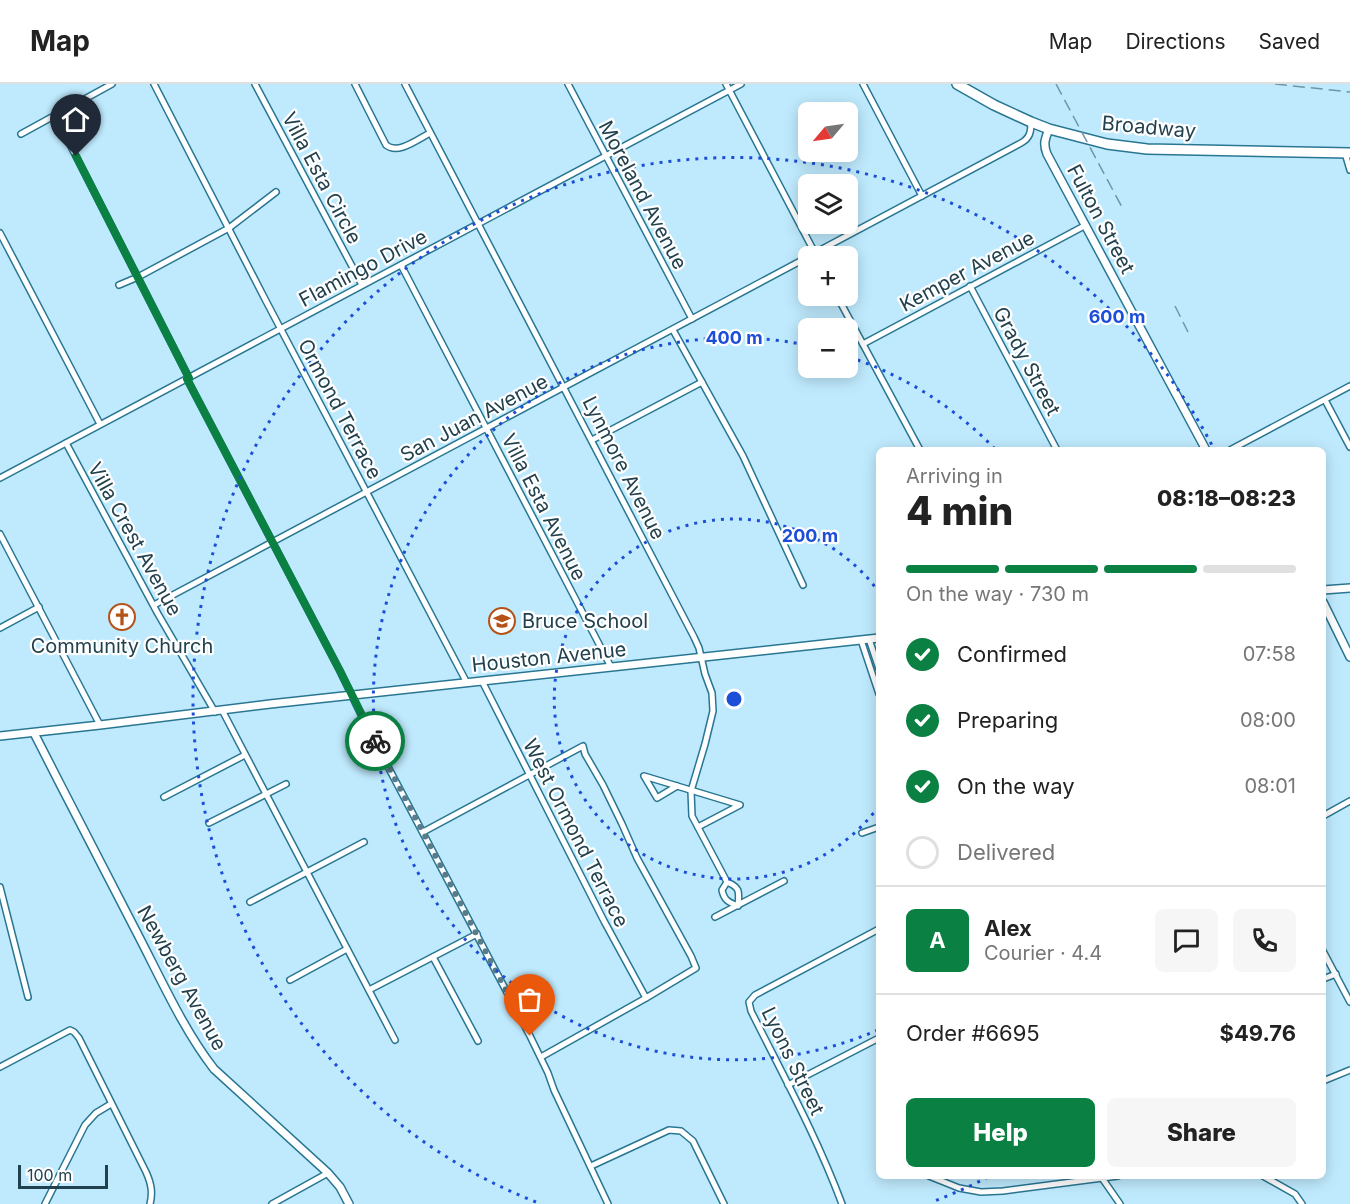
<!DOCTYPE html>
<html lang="en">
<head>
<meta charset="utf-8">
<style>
  body { margin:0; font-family:Inter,sans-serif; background:#f6f6f6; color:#222; height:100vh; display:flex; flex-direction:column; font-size:22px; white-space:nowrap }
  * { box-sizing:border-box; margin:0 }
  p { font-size:20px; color:#767676 }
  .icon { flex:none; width:33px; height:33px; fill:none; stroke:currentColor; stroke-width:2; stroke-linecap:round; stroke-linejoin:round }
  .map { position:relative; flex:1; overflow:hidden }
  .details { position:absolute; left:876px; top:363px; width:450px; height:732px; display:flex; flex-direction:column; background:#fff; border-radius:9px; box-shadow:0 3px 15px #0003 }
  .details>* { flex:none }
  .needle { width:39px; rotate:241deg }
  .controls { position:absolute; left:798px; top:18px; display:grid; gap:12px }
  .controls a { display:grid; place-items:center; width:60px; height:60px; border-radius:9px; background:#fff; box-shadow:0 3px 15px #0003; font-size:30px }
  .scale { position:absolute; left:18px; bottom:15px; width:90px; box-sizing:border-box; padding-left:6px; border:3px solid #22414e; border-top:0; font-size:16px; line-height:21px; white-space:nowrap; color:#22414e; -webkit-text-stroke:4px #fff; paint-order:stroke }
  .pin { position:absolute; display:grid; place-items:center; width:51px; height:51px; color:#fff; margin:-62px -26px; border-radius:50% 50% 50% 0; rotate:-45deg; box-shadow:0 0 6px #0007 }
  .pin .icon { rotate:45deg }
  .courier { position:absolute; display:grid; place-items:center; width:60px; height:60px; margin:-30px; border:4px solid #0b8043; border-radius:50%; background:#fff; color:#222; box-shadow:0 2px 8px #0007 }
  .overview em { font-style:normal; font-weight:800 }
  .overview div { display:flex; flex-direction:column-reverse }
  .overview { display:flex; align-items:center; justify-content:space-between; height:102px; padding:0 30px }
  h1 { font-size:39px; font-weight:800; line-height:45px }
  .bar { display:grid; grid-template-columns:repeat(4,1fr); gap:9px 6px; align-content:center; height:72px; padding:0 30px }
  .bar i { height:8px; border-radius:4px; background:#e0e0e0 }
  .bar .on { background:#0b8043 }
  .bar p { grid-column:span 4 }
  .line { display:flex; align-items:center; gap:15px; padding:0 30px; border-top:2px solid #e0e0e0 }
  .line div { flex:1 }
  .round { display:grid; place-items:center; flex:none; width:63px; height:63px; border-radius:9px; background:#f6f6f6 }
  ol { padding:0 30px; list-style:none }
  li { display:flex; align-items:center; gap:18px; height:66px }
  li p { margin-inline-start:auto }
  li .icon { padding:6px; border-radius:50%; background:#0b8043; color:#fff; stroke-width:4 }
  li:last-child { color:#767676 }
  li i { width:33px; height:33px; border:3px solid #e0e0e0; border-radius:50% }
  .cta { display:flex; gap:12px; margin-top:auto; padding:12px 30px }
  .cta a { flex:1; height:69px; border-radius:9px; background:#0b8043; color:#fff; font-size:24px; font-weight:800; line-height:69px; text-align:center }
  .cta a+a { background:#f6f6f6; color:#222 }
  header { display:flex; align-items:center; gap:36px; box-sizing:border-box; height:84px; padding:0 30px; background:#fff; border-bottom:2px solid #e0e0e0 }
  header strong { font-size:28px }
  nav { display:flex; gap:33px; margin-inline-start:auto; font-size:21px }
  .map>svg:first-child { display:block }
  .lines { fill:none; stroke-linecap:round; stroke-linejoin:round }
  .minor-casing { stroke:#297692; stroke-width:8 }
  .tertiary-casing { stroke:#297692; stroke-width:10 }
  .primary-casing { stroke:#297692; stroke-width:12 }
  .minor { stroke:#fff; stroke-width:5 }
  .tertiary { stroke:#fff; stroke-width:7 }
  .primary { stroke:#fff; stroke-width:9 }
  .rail { stroke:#7095a5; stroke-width:1.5; stroke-dasharray:12 6; stroke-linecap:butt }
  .done { stroke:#597c8b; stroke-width:6; stroke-dasharray:0 10.8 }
  .route { stroke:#0b8043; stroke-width:8 }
  .ring { fill:none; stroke:#1d4ed8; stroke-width:3; stroke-dasharray:3 6 }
  .labels { text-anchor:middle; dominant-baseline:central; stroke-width:4.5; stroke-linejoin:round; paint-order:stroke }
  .street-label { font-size:20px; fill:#22414e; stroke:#fff }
  .poi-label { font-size:20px; fill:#22414e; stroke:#fff; text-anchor:start }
  .centre { fill:#1d4ed8; stroke:#fff; stroke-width:3 }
  .ring-label { font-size:18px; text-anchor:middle; font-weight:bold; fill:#1d4ed8; stroke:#fff; stroke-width:4.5; stroke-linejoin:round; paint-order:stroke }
</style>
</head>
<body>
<header>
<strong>Map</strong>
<nav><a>Map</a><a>Directions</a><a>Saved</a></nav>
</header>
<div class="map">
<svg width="1350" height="1120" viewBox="0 0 1350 1120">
  <rect width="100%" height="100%" fill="#bfeafd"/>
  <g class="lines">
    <defs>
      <g id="minor">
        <path d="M154,0l112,217 201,382"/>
        <path d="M255,0l107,201"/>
        <path d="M355,0l31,61c12,10 32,-6 44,-12"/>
        <path d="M405,0l289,553 5,11 6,26 7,19 1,18 -8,33 -14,47 1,25 35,66c14,6 12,10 11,24 -10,-4 -14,-6 -16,-16l5,-8"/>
        <path d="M568,0l124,235"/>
        <path d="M726,0l90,171"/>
        <path d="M863,0l59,112"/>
        <path d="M55,31l134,263"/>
        <path d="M21,50l91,-50"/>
        <path d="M1345,69l5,17"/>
        <path d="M0,149l100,191"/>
        <path d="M809,172l212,-113c9,-5 10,-11 10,-21"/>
        <path d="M401,181l210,402"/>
        <path d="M119,201l19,-8 91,-49 47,-36"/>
        <path d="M970,202l87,164"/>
        <path d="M837,212l83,154"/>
        <path d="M673,246l70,126 60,129"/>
        <path d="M863,260l223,-119"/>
        <path d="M187,295l153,292 26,54 164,311 18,37 6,17 54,114"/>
        <path d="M1325,316l25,47"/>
        <path d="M592,356l110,-58"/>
        <path d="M66,359l92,171 57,98"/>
        <path d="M1230,366l120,-64"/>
        <path d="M0,394l741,-394"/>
        <path d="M0,450l100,191"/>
        <path d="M154,521l654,-348"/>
        <path d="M0,544l39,-21"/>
        <path d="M869,555l10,30"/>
        <path d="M861,556l18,54"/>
        <path d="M482,597l122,240 42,77"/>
        <path d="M222,626l173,330"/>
        <path d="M677,702l-20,12 -13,-22 96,29 -42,22"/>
        <path d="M164,713l81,-42"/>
        <path d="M1323,732l27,-15"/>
        <path d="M209,739l77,-39"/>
        <path d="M423,748l160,-86 2,8 18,31 19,39 15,34 54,98 5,12 -50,30 -105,59"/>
        <path d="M862,749l17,-6"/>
        <path d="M0,803l28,110"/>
        <path d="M250,818l114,-60"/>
        <path d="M715,833l69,-36"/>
        <path d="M1323,867l27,51"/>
        <path d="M433,873l45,84"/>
        <path d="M1323,895l13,-5"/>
        <path d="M290,896l57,-31"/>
        <path d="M369,906l108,-56"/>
        <path d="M0,983l70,-37 4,2 5,6 67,134c5,11 7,20 4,32"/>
        <path d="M1323,997l27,-11"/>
        <path d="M788,1001l91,-47"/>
        <path d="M591,1082l78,-36 12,1 12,10 31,63"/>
        <path d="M929,1092l30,12 22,4 22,-1 115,-15"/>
        <path d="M1263,1092l32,18 7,10"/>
        <path d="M1102,1094l18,26"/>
        <path d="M45,1120l40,-79 11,-12 15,-9"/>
        <path d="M272,1120l56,-31"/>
        <path d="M842,1120c-25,-67 -59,-129 -91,-193l-2,-9 6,-7 124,-66"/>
      </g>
      <g id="tertiary">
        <path d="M1049,45c-4,10 -6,15 -2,25l159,296"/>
        <path d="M1323,506l27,-2"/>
        <path d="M1323,518l27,55"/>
        <path d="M34,649c34,67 69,134 103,200 24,46 46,96 77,136l114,104 12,14 9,17"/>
        <path d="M0,652l100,-11 170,-21 609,-66"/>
      </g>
      <path id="primary" d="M957,0l37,21 37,17 18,7 58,15 40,5 203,4"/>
    </defs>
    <use href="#minor" class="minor-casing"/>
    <use href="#tertiary" class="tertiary-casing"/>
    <use href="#primary" class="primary-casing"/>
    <use href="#minor" class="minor"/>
    <use href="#tertiary" class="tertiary"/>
    <use href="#primary" class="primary"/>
    <g class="rail">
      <path d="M1056,0l67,125"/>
      <path d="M1275,0l75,8"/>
      <path d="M1175,222l13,26"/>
    </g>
  </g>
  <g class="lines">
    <path class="done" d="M375,657l155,295"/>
    <path class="route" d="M76,72l113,222 -2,1 153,292 35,70"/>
  </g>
  <g class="ring">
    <path d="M879 722A180 180 0 1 1 879 508"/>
    <path d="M878 946A361 361 0 1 1 806 261M849 273A361 361 0 0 1 994 364"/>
    <path d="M988 1093A541 541 0 0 1 932 1118M536 1118A541 541 0 1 1 1214 365"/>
  </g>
  <defs>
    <symbol id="church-ring" viewBox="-11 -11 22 22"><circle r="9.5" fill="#fff" stroke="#b45217" stroke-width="1.5"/><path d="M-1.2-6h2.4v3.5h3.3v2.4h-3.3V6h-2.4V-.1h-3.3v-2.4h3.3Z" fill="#b45217"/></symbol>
    <symbol id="school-ring" viewBox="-11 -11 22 22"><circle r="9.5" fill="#fff" stroke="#b45217" stroke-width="1.5"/><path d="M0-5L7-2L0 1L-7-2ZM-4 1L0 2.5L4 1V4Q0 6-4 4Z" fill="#b45217"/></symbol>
  </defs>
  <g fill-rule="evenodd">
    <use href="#church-ring" x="107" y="518" width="30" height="30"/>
    <use href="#school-ring" x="487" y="522" width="30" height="30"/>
  </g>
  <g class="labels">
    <g class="street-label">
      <text transform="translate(1149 43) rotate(5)">Broadway</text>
      <text transform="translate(322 94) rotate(62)">Villa Esta Circle</text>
      <text transform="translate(643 111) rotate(62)">Moreland Avenue</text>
      <text transform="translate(1101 135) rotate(62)">Fulton Street</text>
      <text transform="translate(363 184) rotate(-28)">Flamingo Drive</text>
      <text transform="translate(967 187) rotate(-28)">Kemper Avenue</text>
      <text transform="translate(1027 277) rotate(62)">Grady Street</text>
      <text transform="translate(340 325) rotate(62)">Ormond Terrace</text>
      <text transform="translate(474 334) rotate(-28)">San Juan Avenue</text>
      <text transform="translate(624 384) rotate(63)">Lynmore Avenue</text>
      <text transform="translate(544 423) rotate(63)">Villa Esta Avenue</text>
      <text transform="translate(135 455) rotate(61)">Villa Crest Avenue</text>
      <text transform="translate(549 573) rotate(-6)">Houston Avenue</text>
      <text transform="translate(576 749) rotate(63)">West Ormond Terrace</text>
      <text transform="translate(182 894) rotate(61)">Newberg Avenue</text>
      <text transform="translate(793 977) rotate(64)">Lyons Street</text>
    </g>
    <g class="poi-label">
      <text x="522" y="537">Bruce School</text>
      <text x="122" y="562" text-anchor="middle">Community Church</text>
    </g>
  </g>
  <circle cx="734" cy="615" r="9" class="centre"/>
  <g class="ring-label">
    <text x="1117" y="239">600 m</text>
    <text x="734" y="260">400 m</text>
    <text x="810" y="458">200 m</text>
  </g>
</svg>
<div class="controls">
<a><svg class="needle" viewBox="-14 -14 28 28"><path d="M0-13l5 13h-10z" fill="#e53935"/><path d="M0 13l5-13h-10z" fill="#767676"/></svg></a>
<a><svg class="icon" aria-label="layers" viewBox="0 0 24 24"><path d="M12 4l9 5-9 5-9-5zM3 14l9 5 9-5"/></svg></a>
<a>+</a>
<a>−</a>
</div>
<div class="scale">100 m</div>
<div class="pin" style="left:530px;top:952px;background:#ea580c"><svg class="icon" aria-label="bag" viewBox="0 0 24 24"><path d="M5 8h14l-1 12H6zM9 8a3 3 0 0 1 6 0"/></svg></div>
<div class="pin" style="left:76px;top:72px;background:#1f2937"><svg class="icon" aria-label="home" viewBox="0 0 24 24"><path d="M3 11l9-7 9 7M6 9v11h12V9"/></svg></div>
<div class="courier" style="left:375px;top:657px"><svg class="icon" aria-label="bike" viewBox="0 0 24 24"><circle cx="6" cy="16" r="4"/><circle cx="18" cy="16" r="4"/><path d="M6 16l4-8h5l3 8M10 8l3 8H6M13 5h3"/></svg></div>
<section class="details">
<div class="overview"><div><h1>4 min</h1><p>Arriving in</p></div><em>08:18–08:23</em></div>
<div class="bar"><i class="on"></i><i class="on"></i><i class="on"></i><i></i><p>On the way · 730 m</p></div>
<ol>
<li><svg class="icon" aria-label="check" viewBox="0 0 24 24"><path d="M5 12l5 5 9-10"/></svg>Confirmed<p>07:58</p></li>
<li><svg class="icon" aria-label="check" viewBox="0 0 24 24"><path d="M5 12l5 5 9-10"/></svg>Preparing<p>08:00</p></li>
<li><svg class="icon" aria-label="check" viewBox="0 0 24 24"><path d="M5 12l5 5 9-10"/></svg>On the way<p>08:01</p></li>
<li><i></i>Delivered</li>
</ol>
<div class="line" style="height:108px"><b class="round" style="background:#0b8043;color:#fff">A</b><div><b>Alex</b><p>Courier · 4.4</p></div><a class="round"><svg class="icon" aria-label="chat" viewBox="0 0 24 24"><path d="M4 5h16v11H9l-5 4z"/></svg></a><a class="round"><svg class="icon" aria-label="phone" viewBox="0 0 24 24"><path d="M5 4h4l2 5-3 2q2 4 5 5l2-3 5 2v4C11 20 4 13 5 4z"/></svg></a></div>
<div class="line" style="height:78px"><div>Order #6695</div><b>$49.76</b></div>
<div class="cta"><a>Help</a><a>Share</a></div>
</section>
</div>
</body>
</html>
